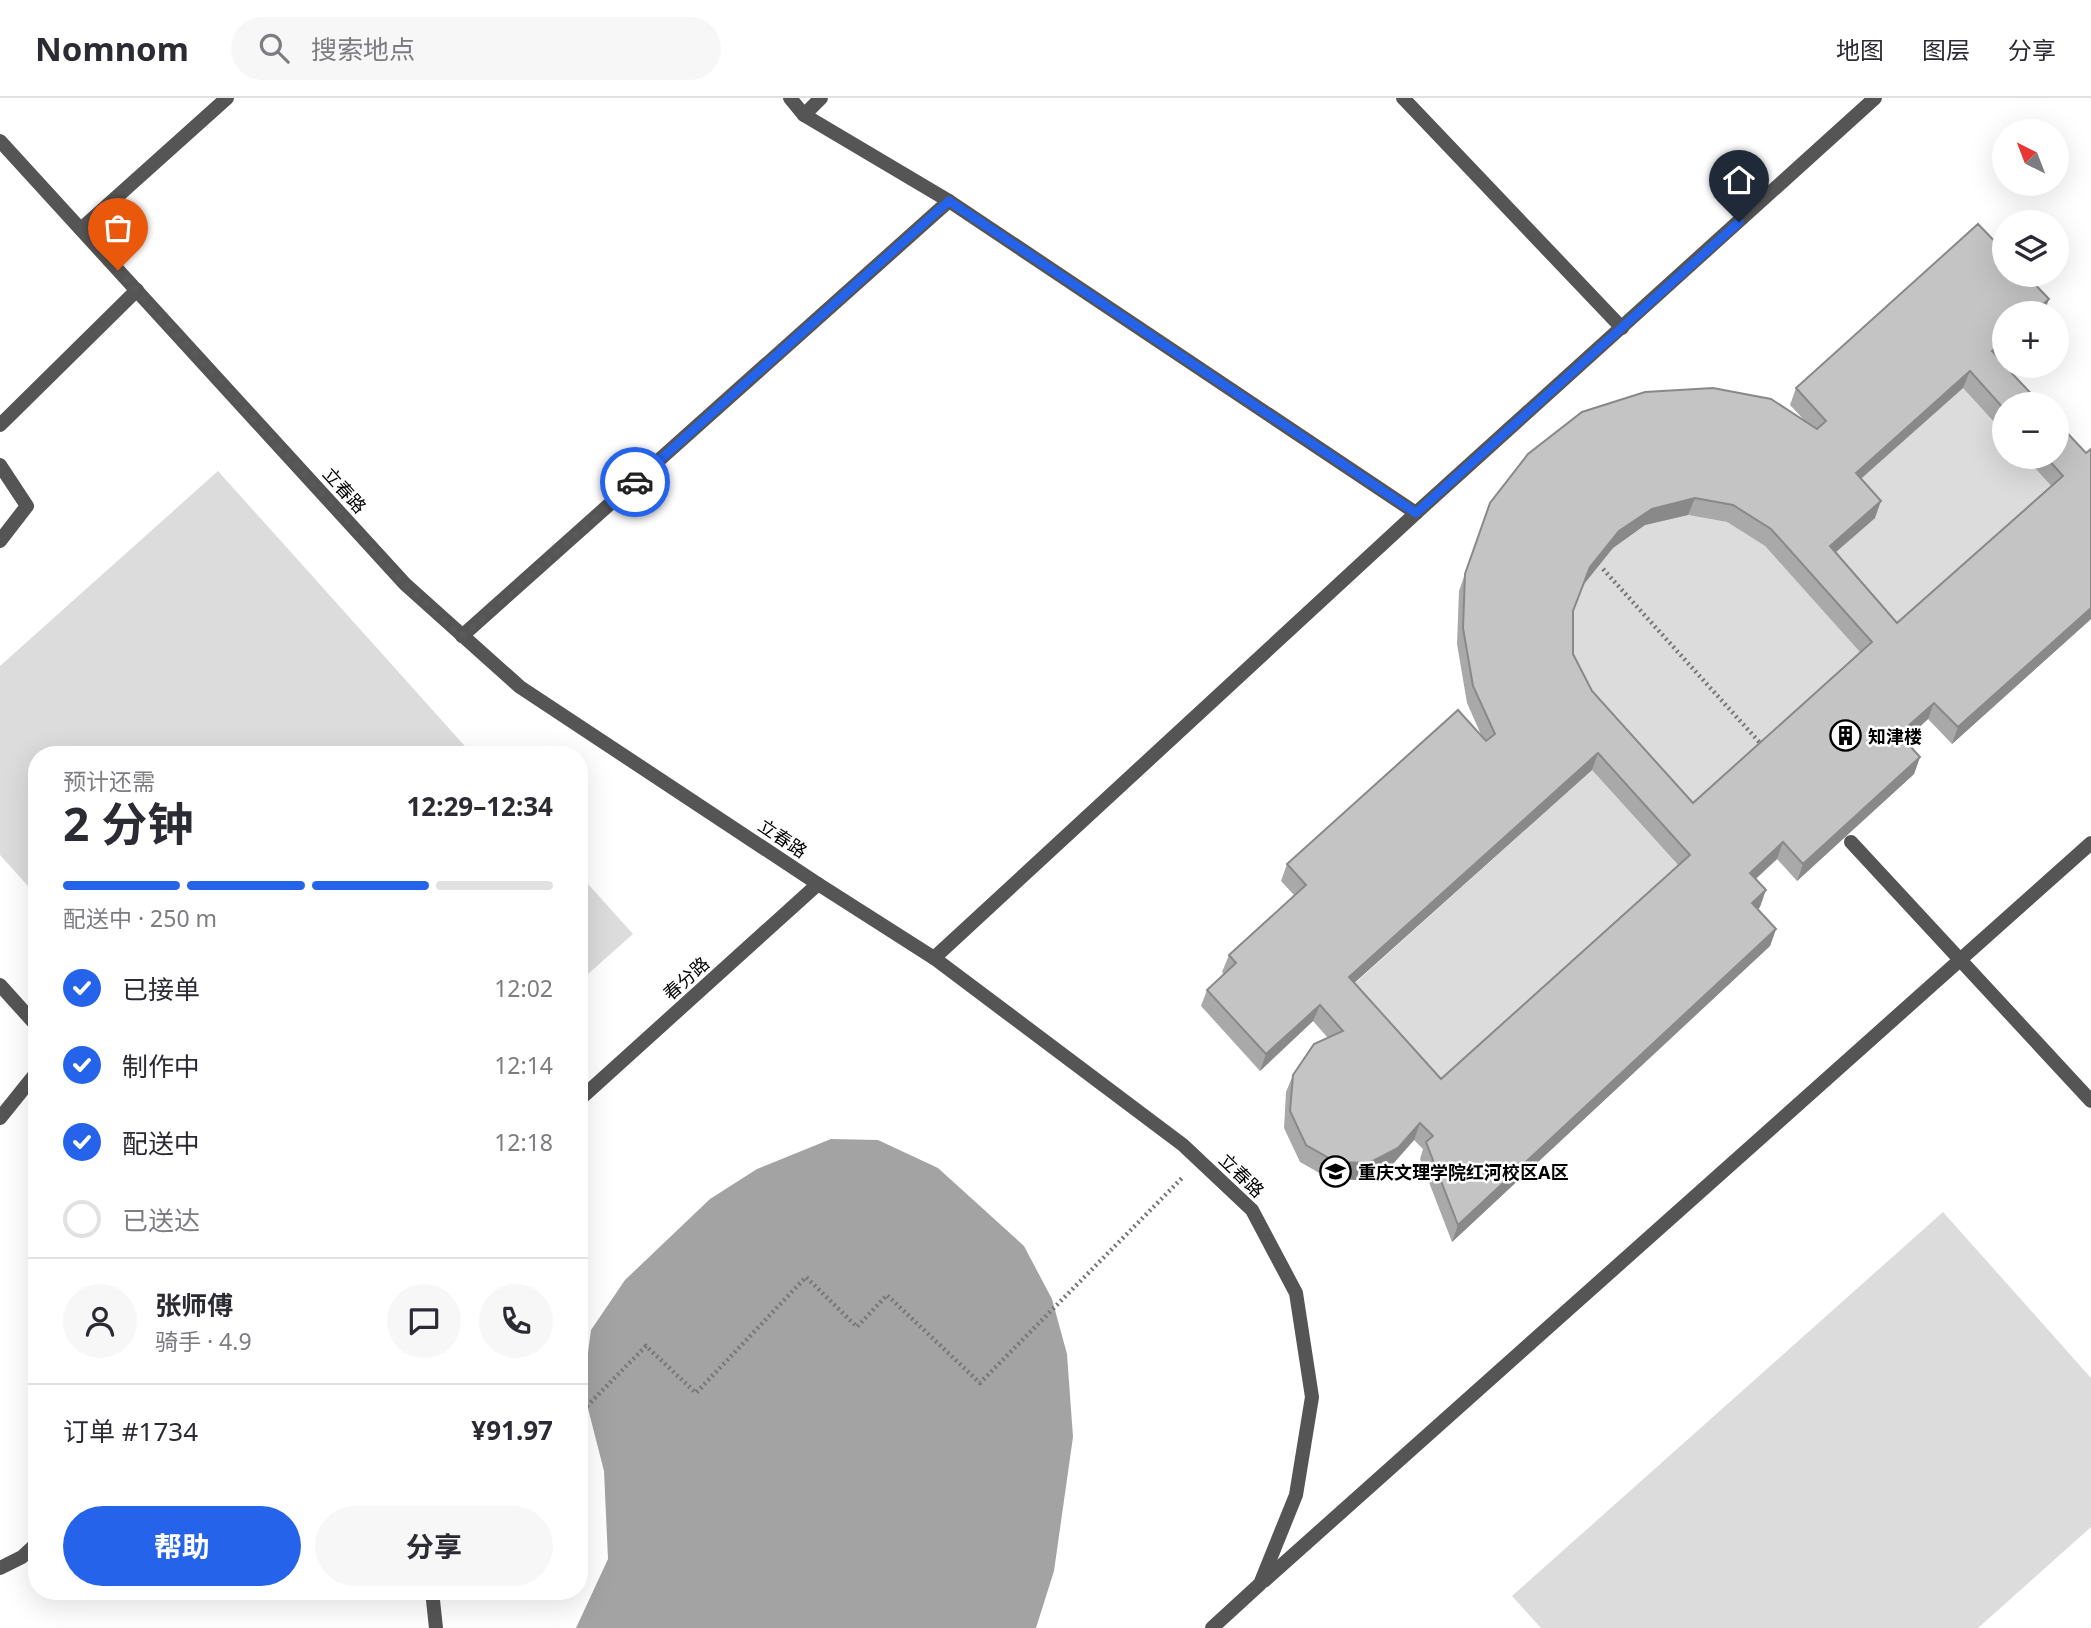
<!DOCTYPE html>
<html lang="zh">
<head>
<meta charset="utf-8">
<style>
  body { margin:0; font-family:"Noto Sans","Noto Sans SC",sans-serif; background:#f7f7f7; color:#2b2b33; height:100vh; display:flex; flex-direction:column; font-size:26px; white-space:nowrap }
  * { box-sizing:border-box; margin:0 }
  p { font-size:23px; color:#7c7c81 }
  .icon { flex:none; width:38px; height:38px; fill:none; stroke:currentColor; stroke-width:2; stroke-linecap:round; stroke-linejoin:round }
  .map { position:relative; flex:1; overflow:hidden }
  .drawer { position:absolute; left:28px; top:648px; width:560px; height:854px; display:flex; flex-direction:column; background:#fff; border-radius:28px; box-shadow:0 7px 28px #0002 }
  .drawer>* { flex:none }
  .needle { width:46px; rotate:318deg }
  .buttons { position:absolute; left:1992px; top:21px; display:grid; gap:14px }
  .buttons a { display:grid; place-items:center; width:77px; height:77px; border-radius:50%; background:#fff; box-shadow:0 7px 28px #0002; font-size:35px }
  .pin { position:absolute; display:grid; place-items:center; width:60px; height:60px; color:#fff; margin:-72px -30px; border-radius:50% 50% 50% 0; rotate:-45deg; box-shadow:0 0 7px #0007 }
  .pin .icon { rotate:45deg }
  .courier { position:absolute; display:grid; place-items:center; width:70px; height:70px; margin:-35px; border:5px solid #2563eb; border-radius:50%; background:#fff; color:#222; box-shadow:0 2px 9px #0007 }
  .overview em { font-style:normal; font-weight:700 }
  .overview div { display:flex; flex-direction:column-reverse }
  .overview { display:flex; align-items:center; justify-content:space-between; height:119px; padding:0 35px }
  h1 { font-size:46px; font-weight:700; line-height:52px }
  .bar { display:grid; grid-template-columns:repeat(4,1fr); gap:10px 7px; align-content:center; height:84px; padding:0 35px }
  .bar i { height:9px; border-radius:5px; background:#e1e1e2 }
  .bar .on { background:#2563eb }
  .bar p { grid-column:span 4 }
  .line { display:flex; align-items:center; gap:18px; padding:0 35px; border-top:2px solid #e1e1e2 }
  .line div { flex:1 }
  .round { display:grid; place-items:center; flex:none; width:74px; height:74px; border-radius:37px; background:#f7f7f7 }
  ol { padding:0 35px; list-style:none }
  li { display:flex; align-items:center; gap:21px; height:77px }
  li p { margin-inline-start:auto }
  li .icon { padding:7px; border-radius:50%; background:#2563eb; color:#fff; stroke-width:4 }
  li:last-child { color:#7c7c81 }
  li i { width:38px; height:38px; border:4px solid #e1e1e2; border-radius:50% }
  .cta { display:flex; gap:14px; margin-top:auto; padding:14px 35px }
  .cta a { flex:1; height:80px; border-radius:42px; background:#2563eb; color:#fff; font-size:28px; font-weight:700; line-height:80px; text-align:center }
  .cta a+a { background:#f7f7f7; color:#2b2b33 }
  header { display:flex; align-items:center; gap:42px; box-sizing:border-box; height:98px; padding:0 35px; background:#fff; border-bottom:2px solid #e1e1e2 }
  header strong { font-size:33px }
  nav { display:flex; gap:38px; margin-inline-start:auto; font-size:24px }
  .search { width:490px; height:63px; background:#f7f7f7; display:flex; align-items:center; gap:18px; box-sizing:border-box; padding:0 24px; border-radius:38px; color:#7c7c81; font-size:26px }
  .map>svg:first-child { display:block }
  .green { fill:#dcdcdc }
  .water { fill:#a3a3a3 }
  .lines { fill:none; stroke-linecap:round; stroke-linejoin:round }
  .path { stroke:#777; stroke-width:4.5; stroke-dasharray:2 3.5; stroke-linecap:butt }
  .lane { stroke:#555; stroke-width:14 }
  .street { stroke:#555; stroke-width:14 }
  .wall { fill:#a9a9a9; fill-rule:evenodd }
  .shaded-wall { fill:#898989 }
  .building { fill:#c4c4c4; stroke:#898989; stroke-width:2; fill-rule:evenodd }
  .done { stroke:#595959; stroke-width:7; stroke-dasharray:0 12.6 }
  .route { stroke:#2563eb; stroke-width:9 }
  .labels { text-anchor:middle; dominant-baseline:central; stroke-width:5; stroke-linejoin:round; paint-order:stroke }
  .street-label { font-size:18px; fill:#000; stroke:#fff }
  .poi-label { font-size:18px; font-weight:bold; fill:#000; stroke:#fff; text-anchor:start }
</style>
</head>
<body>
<header>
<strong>Nomnom</strong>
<div class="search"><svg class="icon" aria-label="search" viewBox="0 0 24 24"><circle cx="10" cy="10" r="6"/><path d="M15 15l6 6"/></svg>搜索地点</div>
<nav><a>地图</a><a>图层</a><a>分享</a></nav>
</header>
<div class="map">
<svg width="2091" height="1530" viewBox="0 0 2091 1530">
  <rect width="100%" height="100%" fill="#fff"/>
  <g class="green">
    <path d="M1963,290l41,45v24h21l31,35 -165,147 -68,-76 26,-74z"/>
    <path d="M218,373l254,283h-435v142l-37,-41v-189z"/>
    <path d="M1688,417l39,7 38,24 101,112 -179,161 -120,-148v-44l17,-43 29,-36 32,-23z"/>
    <path d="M1592,672l92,102 -249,224 -92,-102z"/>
    <path d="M579,776l54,60 -54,48z"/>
    <path d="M1943,1114l148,166v149l-113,101h-437l-29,-32z"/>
  </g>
  <path class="water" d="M831,1041l47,1 60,28 86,78 28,53 15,55 6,83 -19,134 -18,57h-460l32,-69 -4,-88 -21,-82 8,-59 34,-50 85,-81 47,-30z"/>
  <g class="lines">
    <g class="path">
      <path d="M1603,471l158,175"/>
      <path d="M579,1316l67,-68 50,47 110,-116 51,50 30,-32 93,88 203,-206"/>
    </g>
    <g class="lane">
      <path d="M790,0l14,17 145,86 467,312"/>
      <path d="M1403,0l219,230"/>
      <path d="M804,17l17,-17"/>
      <path d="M0,887l37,41"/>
      <path d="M579,1002l239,-216"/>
      <path d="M0,1020l37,-46"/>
      <path d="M0,1470l22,-11 15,-14"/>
      <path d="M432,1493l4,37"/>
    </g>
    <g class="street">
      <path d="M0,43l405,443 115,103 298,197 116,74 249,187 69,65 44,83 16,104 -16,98 -36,89 -48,44"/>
      <path d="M81,131l146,-131"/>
      <path d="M0,327l137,-135"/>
      <path d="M0,367l27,41 -27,35"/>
      <path d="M462,538l487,-435"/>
      <path d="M1851,744l240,259"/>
      <path d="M934,860l482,-445 459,-415"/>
      <path d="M1264,1483l827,-738"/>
    </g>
  </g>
  <path class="wall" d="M2004,215v38l-7,6 7,47v29l-41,-45 -102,91 14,39 -40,35 62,70 154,-137 -26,-29h31l30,-4 5,-4v170l-139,125 -24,-25 -23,22 15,16 -6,17 -117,107 -20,-22 -21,20 4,28 -2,2 18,20 -6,17 -318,296 -32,-83 3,-10 -9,-9 -22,25 -30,15 -32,-1 -30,-17 -16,-34 2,-36 7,-17 35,-37 -15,-17 -53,50 -59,-65 6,-16 17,-16 -2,-2 7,-17 65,-60 -13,-14 6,-17 195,-127 -15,-34 -10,-59 2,-53 31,-88 314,-83 -14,-15 6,-17zM1688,417l39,7 38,24 95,106 -167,151 -101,-112 -19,-37v-42l11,-28 29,-36 32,-23zM1592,672l86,95 -237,214 -87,-96z"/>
  <g class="shaded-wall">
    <path d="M2049,201l-5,14h-11z"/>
    <path d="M2004,242v11l-19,17 7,-17z"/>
    <path d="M1970,273l-7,17 -114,101 7,-16z"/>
    <path d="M1695,400l-7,17 -43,10 -32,23 -29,36 -17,43 23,-60 29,-36 33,-22z"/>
    <path d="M1881,403l-6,17 -52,45 7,-17z"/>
    <path d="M2091,510v11l-139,125 6,-17z"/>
    <path d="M1934,605l-6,16 -35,32 6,-17z"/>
    <path d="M1598,655l-6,17 -249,223 6,-16z"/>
    <path d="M1920,659l-6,17 -117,107 6,-17z"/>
    <path d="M1783,744l-6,17 -33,30 6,-16z"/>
    <path d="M1766,792l-6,17 -14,13 6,-17z"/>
    <path d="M1776,831l-6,17 -318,296 6,-17z"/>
    <path d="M1320,907l-7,16 -53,50 6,-17z"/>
    <path d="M1420,1025l-6,17 -22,25 -30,15 -32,-1 6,-17z"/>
  </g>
  <path class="building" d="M1978,126l26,27v24h22l23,24 -16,14h-29v27l-12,11 12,13v2h1l36,38h-37v5l-34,-38 -114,102 25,28 -51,45 67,77 166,-147 -17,-19h10v-36l30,32 5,-4v159l-133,119 -24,-24 -35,31 21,23 -117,107 -20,-22 -33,31 16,17 -14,13 24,26 -318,296 -32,-83 7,-6 -13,-13 -22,25 -29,15 -33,-1 -30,-17 -16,-34 3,-36 21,-31 29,-13 -23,-26 -54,49 -59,-64 29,-27 -7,-8 77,-70 -19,-21 171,-154 28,31 9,-7 -22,-48 -10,-58 2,-54 25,-71 38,-49 54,-42 63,-20 68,-4 58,11 46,30 9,-8 -30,-33zM1695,400l38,7 38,24 101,113 -179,161 -101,-112 -19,-37v-43l17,-44 29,-36 33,-22zM1598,655l92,102 -249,224 -92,-102z"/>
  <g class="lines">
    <path class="done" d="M118,172l287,314 57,52 173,-154"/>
    <path class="route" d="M635,384l314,-281 467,312 323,-291"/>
  </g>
  <defs>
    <symbol id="building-ring" viewBox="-11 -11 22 22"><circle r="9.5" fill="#fff" stroke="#000" stroke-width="1.5"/><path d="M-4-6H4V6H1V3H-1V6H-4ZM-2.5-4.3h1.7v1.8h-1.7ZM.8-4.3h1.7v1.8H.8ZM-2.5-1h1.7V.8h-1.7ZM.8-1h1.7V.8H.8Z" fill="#000"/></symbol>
    <symbol id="university-ring" viewBox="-11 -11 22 22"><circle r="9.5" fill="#fff" stroke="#000" stroke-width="1.5"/><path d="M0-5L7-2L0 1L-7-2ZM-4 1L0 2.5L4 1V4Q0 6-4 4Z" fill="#000"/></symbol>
  </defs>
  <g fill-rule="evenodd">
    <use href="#building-ring" x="1828" y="620" width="35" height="35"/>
    <use href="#university-ring" x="1318" y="1056" width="35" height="35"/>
  </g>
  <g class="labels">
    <g class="street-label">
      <text transform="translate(345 392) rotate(48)">立春路</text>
      <text transform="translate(783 740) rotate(34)">立春路</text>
      <text transform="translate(686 880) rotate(-42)">春分路</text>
      <text transform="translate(1242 1077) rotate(44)">立春路</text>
    </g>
    <g class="poi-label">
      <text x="1868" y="638">知津楼</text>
      <text x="1358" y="1074">重庆文理学院红河校区A区</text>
    </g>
  </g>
</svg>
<div class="buttons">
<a><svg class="needle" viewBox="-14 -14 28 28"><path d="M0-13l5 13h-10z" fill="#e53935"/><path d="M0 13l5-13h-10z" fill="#7c7c81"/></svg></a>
<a><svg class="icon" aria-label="layers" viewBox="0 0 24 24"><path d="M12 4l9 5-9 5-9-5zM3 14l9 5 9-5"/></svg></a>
<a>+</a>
<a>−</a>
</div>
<div class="pin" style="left:118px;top:172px;background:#ea580c"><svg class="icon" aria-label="bag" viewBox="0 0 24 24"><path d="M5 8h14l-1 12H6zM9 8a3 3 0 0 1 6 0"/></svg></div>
<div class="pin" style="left:1739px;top:124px;background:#1f2937"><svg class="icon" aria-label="home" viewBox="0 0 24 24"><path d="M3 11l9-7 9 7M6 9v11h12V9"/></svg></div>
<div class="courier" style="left:635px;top:384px"><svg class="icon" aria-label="car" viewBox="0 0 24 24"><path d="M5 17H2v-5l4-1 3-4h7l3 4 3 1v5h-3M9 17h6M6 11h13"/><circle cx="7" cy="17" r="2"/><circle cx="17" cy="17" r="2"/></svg></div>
<section class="drawer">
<div class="overview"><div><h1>2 分钟</h1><p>预计还需</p></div><em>12:29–12:34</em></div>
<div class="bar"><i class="on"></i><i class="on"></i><i class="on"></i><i></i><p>配送中 · 250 m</p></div>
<ol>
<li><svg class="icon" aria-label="check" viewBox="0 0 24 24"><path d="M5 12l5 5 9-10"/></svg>已接单<p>12:02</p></li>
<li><svg class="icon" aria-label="check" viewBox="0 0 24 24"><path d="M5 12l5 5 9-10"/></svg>制作中<p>12:14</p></li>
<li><svg class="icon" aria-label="check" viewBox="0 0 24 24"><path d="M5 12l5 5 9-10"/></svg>配送中<p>12:18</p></li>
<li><i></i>已送达</li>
</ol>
<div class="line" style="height:126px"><a class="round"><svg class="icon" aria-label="person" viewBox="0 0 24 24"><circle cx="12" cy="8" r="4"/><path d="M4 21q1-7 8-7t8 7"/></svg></a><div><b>张师傅</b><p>骑手 · 4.9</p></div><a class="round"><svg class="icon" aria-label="chat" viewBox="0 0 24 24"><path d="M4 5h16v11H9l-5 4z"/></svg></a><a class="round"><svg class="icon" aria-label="phone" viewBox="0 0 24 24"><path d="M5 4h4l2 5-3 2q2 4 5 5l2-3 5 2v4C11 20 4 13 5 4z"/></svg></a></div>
<div class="line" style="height:91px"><div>订单 #1734</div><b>¥91.97</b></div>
<div class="cta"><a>帮助</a><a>分享</a></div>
</section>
</div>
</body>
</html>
